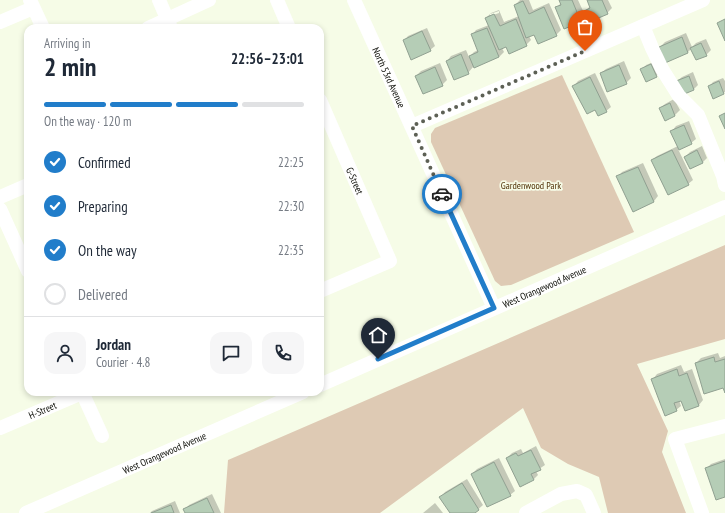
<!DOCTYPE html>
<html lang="en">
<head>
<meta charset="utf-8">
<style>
  body { margin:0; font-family:"PT Sans Narrow",sans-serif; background:#f6f6f7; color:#1f2937; height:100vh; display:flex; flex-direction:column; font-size:15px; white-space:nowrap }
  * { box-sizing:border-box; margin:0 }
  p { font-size:13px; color:#747a83 }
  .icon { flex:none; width:22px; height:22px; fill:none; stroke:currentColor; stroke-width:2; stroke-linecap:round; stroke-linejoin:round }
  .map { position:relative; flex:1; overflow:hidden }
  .details { position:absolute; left:24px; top:24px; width:300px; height:372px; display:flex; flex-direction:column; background:#fff; border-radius:12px; box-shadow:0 2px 6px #0003 }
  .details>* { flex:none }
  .pin { position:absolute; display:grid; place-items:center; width:34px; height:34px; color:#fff; margin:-41px -17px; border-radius:50% 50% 50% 0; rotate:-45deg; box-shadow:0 0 4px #0007 }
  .pin .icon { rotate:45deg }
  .courier { position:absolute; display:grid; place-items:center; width:40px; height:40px; margin:-20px; border:3px solid #217dca; border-radius:50%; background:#fff; color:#222; box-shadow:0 1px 5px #0007 }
  .overview em { font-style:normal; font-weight:700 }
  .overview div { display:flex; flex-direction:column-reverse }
  .overview { display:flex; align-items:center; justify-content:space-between; height:68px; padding:0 20px }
  h1 { font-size:26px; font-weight:700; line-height:30px }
  .bar { display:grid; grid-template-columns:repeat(4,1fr); gap:6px 4px; align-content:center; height:48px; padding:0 20px }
  .bar i { height:5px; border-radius:3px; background:#e0e1e3 }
  .bar .current { background:#217dca }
  .bar p { grid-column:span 4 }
  .line { display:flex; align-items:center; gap:10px; padding:0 20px; border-top:1px solid #e0e1e3 }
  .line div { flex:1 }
  .round { display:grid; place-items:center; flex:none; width:42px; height:42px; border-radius:12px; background:#f6f6f7 }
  ol { padding:0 20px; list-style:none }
  li { display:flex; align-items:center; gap:12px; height:44px }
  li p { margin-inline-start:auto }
  li .icon { padding:4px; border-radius:50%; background:#217dca; color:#fff; stroke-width:4 }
  li:last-child { color:#747a83 }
  li i { width:22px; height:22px; border:2px solid #e0e1e3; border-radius:50% }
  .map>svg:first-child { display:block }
  .green { fill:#decab4 }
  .shadow { fill:#0003; fill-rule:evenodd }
  .building { fill:#b5cdb6; stroke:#90a091 }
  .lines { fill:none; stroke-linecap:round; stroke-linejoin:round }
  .minor { stroke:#fff; stroke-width:14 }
  .done { stroke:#5d6055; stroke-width:4; stroke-dasharray:0 7.2 }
  .route { stroke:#217dca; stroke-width:5 }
  .labels { text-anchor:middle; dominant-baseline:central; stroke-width:3.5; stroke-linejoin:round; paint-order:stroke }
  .street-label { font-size:10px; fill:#0b0c06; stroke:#f6fce7 }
  .park-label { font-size:10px; fill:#503106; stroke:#f6fce7 }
</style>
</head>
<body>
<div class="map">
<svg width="725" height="513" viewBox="0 0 725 513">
  <rect width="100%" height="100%" fill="#f6fce7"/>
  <g class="green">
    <path d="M562,75l72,157 -123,53 -10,1 -6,-5 -64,-139v-8l4,-6z"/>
    <path d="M725,245v94l-88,25 31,67 -6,21 24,61h-78l-9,-36 -31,-13 -27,-16 -18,-40 -143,105h-156l4,-53z"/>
  </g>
  <g class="shadow">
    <path d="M520,0h9l4,10 16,-7 12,27 -5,5 -21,-2 -6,3 2,4 -5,5 -19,1 -5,2 2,4 -5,5 -26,10 -5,6 -21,-12 4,-5 15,-6 3,7 5,-5 4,-2 -6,-15 4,-5 13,-5 -3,-7 5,-5 8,-3 5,12 15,-6 -4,-11zM499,11v2l-9,3v-2z"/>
    <path d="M560,0h18l6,13 6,-7 -2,-6h20l4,8 -5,5 -20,2 -6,6 -16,7 -9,-20 5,-5z"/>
    <path d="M427,28l8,18 -5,4 -26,-9 4,-5z"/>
    <path d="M686,33l6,14 4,-4 10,-4 5,11 -5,5 -14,-7 -4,4 -28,-5 5,-5z"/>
    <path d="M624,61l7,17 -5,5 -25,-10 5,-4z"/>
    <path d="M656,61l5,11 -5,4 -14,-6 4,-5z"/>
    <path d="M440,63l7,17 -5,5 -26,-9 5,-5z"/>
    <path d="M693,72l5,13 -4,4 -11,5 -6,-13 5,-4z"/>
    <path d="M595,73l16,34 -5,4 -10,-2 -22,-23 4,-5z"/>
    <path d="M723,78l2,3v11l-11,6 -5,-11 4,-5z"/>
    <path d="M674,99l6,11 -5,5 -10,5 -5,-12 5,-4z"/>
    <path d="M689,121l7,18 -5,4 -13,6 15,31 -5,4 -36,-24 5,-4 21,-10 -6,-15 4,-5z"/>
    <path d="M702,146l5,12 -4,4 -12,6 -6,-11 5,-5z"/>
    <path d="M643,163l15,33 -4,5 -21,10 -15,-34 4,-5z"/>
    <path d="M718,353l2,5 5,-2v33l-29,-26 5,-5z"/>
    <path d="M681,365l3,7 8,-3 11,31 -4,5 -13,5 -4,-11 -3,1 2,6 -5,4 -23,-31 4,-5z"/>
    <path d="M536,446l9,19 -9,6 2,4 -4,4 -27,-21 5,-5 9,-4 2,4z"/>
    <path d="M499,458l16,33 -5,4 -38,-21 5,-5z"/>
    <path d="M725,459v37l-19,-27 5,-5z"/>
    <path d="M467,479l16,26 -9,8h-23l-10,-16 4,-5z"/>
    <path d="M212,494l9,19h-35l-1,-3 4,-5z"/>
    <path d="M175,501l5,12h-30l2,-2z"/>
    <path d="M435,503l8,10h-20z"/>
  </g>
  <g class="building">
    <path d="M559,0h13l9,22 -17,7 -9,-22 6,-2z"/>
    <path d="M587,0h15l6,14 -19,8 -5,-11 6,-3z"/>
    <path d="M523,1l6,13 15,-7 13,29 -19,8 -4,-9 -8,3 -12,-33z"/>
    <path d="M494,14l6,12 16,-7 11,27 -18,8 -3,-7 -7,3 -14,-32z"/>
    <path d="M725,19v22l-8,-18z"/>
    <path d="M487,28l12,29 -25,11 -5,-12 9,-4 -7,-18z"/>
    <path d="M422,31l9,20 -20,9 -8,-20z"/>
    <path d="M682,37l6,16 -23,10 -6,-16z"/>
    <path d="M701,43l6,13 -11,4 -6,-12z"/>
    <path d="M461,54l8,20 -15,6 -8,-19z"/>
    <path d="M651,64l6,13 -11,5 -6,-13z"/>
    <path d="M619,65l8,19 -20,8 -7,-19z"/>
    <path d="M435,67l8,19 -20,8 -8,-18z"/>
    <path d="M689,76l5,14 -12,5 -6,-14z"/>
    <path d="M590,77l17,35 -9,4 -3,-6 -8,4 -15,-28z"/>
    <path d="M719,81l5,13 -11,5 -5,-13z"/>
    <path d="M670,103l5,13 -10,5 -6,-13z"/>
    <path d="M725,113v16l-6,-13z"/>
    <path d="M684,125l8,19 -13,6 -9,-19z"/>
    <path d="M672,150l17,35 -21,10 -17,-35z"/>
    <path d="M697,150l6,13 -13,6 -6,-12z"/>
    <path d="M638,167l16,35 -21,10 -17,-36z"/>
    <path d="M714,357l1,5 10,-3v34l-2,-5 -19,6 -9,-31z"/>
    <path d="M677,369l2,7 8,-3 12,33 -14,5 -4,-10 -7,2 3,8 -12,5 -14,-37z"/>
    <path d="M531,450l10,20 -10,4 3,6 -14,7 -14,-29 10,-5 2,3z"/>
    <path d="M725,461v36l-9,3 -11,-32z"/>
    <path d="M494,462l17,34 -24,11 -16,-33z"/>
    <path d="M462,483l17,27 -4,3h-25l-11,-16z"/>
    <path d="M207,498l7,15h-29l-2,-4z"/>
    <path d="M171,505l3,8h-23z"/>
  </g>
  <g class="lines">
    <g class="minor">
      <path d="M30,0l13,28"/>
      <path d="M159,0l12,28"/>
      <path d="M277,0l12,28"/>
      <path id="s1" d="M354,0l140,308"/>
      <path d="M0,22l33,-14"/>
      <path d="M643,26l9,22 10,21 17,27 19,19 25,61 2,9"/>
      <path d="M148,28l61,-28"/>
      <path id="s2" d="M320,100l70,161 -70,30"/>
      <path d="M412,126l291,-126"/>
      <path d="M0,197l28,-12"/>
      <path d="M0,209l28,62"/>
      <path id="s3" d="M320,385l405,-178"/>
      <path d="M82,392l20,44"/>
      <path id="s4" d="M0,428l84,-36"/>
      <path id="s5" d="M26,513l277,-121"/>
      <path d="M526,513l35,-19 16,-3 9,4 8,18"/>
      <path d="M702,513l-27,-74 50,-13"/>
    </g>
  </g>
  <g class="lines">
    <path class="done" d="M442,194l-30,-68 173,-75"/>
    <path class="route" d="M378,359l116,-51 -52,-114"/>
  </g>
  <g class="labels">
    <g class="street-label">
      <text stroke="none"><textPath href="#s1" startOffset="85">North 53rd Avenue</textPath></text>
      <text stroke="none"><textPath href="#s2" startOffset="88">G-Street</textPath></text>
      <text stroke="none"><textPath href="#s3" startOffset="245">West Orangewood Avenue</textPath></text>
      <text stroke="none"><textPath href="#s4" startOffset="46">H-Street</textPath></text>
      <text stroke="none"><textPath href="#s5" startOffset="151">West Orangewood Avenue</textPath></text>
    </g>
    <g class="park-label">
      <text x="531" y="185">Gardenwood Park</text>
    </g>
  </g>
</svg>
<div class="pin" style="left:585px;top:51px;background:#ea580c"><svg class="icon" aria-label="bag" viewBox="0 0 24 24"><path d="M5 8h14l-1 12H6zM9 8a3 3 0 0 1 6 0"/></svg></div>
<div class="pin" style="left:378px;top:359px;background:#1f2937"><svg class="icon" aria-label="home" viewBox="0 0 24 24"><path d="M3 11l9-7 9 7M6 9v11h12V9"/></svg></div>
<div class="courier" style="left:442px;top:194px"><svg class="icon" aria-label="car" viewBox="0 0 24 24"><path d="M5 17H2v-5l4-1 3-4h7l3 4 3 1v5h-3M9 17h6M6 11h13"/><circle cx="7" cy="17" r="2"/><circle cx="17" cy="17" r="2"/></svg></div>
<section class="details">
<div class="overview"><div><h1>2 min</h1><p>Arriving in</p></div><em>22:56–23:01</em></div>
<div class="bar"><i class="current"></i><i class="current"></i><i class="current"></i><i></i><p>On the way · 120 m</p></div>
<ol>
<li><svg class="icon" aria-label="check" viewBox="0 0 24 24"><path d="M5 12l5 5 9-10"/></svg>Confirmed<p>22:25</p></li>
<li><svg class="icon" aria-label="check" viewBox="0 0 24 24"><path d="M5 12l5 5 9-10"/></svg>Preparing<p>22:30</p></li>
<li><svg class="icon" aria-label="check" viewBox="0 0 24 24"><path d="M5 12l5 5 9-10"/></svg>On the way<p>22:35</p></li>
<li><i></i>Delivered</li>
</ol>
<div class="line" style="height:72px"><a class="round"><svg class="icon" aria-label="person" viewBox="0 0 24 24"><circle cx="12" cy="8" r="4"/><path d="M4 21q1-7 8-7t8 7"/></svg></a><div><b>Jordan</b><p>Courier · 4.8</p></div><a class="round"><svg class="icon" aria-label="chat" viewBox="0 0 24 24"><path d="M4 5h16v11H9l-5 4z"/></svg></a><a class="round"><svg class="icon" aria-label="phone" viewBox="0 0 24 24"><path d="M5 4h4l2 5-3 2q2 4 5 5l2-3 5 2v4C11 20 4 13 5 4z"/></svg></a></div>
</section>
</div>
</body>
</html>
